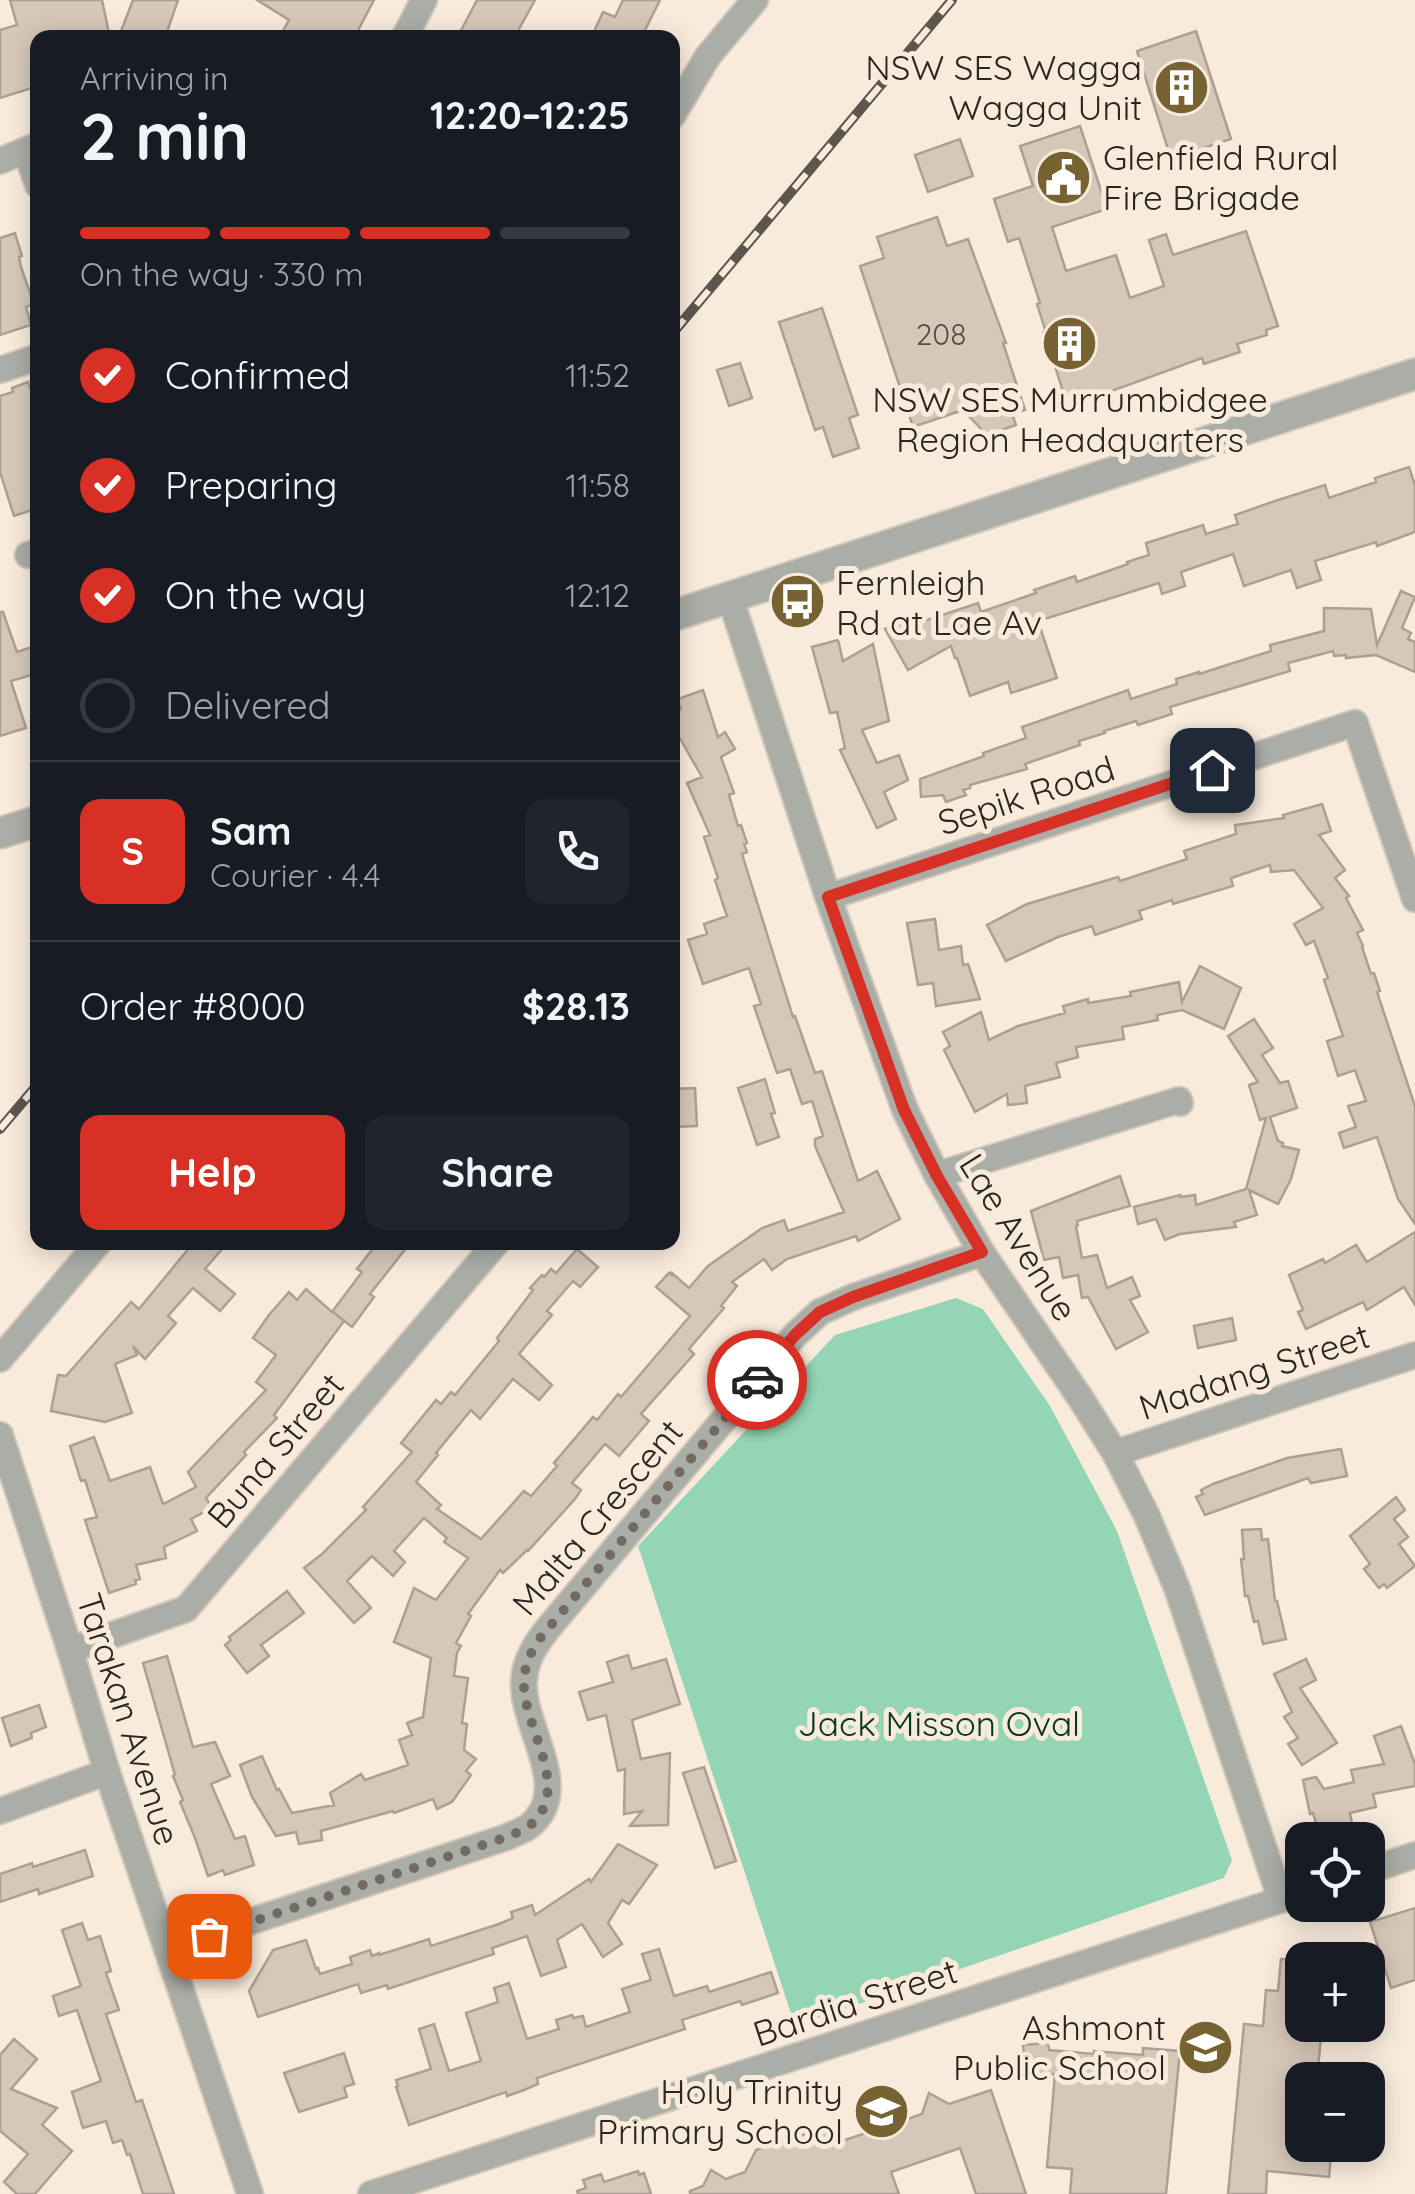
<!DOCTYPE html>
<html lang="en">
<head>
<meta charset="utf-8">
<style>
  body { margin:0; font-family:Quicksand,sans-serif; background:#20242c; color:#f1f3f6; height:100vh; display:flex; flex-direction:column; font-size:38px; white-space:nowrap }
  * { box-sizing:border-box; margin:0 }
  p { font-size:32px; color:#9ea1a6 }
  .icon { flex:none; width:55px; height:55px; fill:none; stroke:currentColor; stroke-width:2; stroke-linecap:round; stroke-linejoin:round }
  .map { position:relative; flex:1; overflow:hidden }
  .panel { position:absolute; left:30px; top:30px; width:650px; height:1220px; display:flex; flex-direction:column; background:#171b24; border-radius:20px; box-shadow:0 5px 25px #0003 }
  .panel>* { flex:none }
  .tools { position:absolute; left:1285px; top:1822px; display:grid; gap:20px }
  .tools a { display:grid; place-items:center; width:100px; height:100px; border-radius:20px; background:#171b24; box-shadow:0 5px 25px #0003; font-size:50px }
  .pin { position:absolute; display:grid; place-items:center; width:85px; height:85px; color:#fff; margin:-42px; border-radius:20px; box-shadow:0 5px 15px #0006 }
  .courier { position:absolute; display:grid; place-items:center; width:100px; height:100px; margin:-50px; border:8px solid #d93025; border-radius:50%; background:#fff; color:#222; box-shadow:0 2px 12px #0007 }
  .overview em { font-style:normal; font-weight:800 }
  .overview div { display:flex; flex-direction:column-reverse }
  .overview { display:flex; align-items:center; justify-content:space-between; height:170px; padding:0 50px }
  h1 { font-size:65px; font-weight:800; line-height:75px }
  .bar { display:grid; grid-template-columns:repeat(4,1fr); gap:15px 10px; align-content:center; height:120px; padding:0 50px }
  .bar i { height:12px; border-radius:8px; background:#363941 }
  .bar .active { background:#d93025 }
  .bar p { grid-column:span 4 }
  .line { display:flex; align-items:center; gap:25px; padding:0 50px; border-top:2px solid #363941 }
  .line div { flex:1 }
  .round { display:grid; place-items:center; flex:none; width:105px; height:105px; border-radius:20px; background:#20242c }
  ol { padding:0 50px; list-style:none }
  li { display:flex; align-items:center; gap:30px; height:110px }
  li p { margin-inline-start:auto }
  li .icon { padding:10px; border-radius:50%; background:#d93025; color:#fff; stroke-width:4 }
  li:last-child { color:#9ea1a6 }
  li i { width:55px; height:55px; border:5px solid #363941; border-radius:50% }
  .button { display:flex; gap:20px; margin-top:auto; padding:20px 50px }
  .button a { flex:1; height:115px; border-radius:20px; background:#d93025; color:#fff; font-size:40px; font-weight:800; line-height:115px; text-align:center }
  .button a+a { background:#20242c; color:#f1f3f6 }
  .map>svg:first-child { display:block }
  .green { fill:#93d5b4 }
  .building { fill:#d6c8b9; stroke:#ad9f91; stroke-width:2.5 }
  .lines { fill:none; stroke-linecap:round; stroke-linejoin:round }
  .minor-casing { stroke:#d4c8ba; stroke-width:29 }
  .tertiary-casing { stroke:#d4c8ba; stroke-width:34 }
  .minor { stroke:#aaaea7; stroke-width:25 }
  .tertiary { stroke:#aaaea7; stroke-width:30 }
  .rail-casing { stroke:#5d564e; stroke-width:10 }
  .rail { stroke:#f9ebdc; stroke-width:6; stroke-dasharray:19; stroke-linecap:butt }
  .done { stroke:#736b62; stroke-width:10; stroke-dasharray:0 18 }
  .route { stroke:#d93025; stroke-width:12 }
  .labels { text-anchor:middle; dominant-baseline:central; stroke-width:10; stroke-linejoin:round; paint-order:stroke }
  .number-label { font-size:30px; fill:#564e46 }
  .poi-label { font-size:35px; fill:#2b2620; stroke:#f9ebdc; text-anchor:end }
  .street-label { font-size:35px; fill:#2b2620; stroke:#f9ebdc }
  .park-label { font-size:35px; fill:#053925; stroke:#f9ebdc }
</style>
</head>
<body>
<div class="map">
<svg width="1415" height="2194" viewBox="0 0 1415 2194">
  <rect width="100%" height="100%" fill="#f9ebdc"/>
  <path class="green" d="M956,1298l27,11 67,97 67,125 115,329 -8,18 -429,148 -157,-480 197,-211z"/>
  <g class="building">
    <path d="M10,0h92l8,38h-72v48l-38,12v-68l17,-5z"/>
    <path d="M133,0h45l-13,38h-27l-17,-7z"/>
    <path d="M257,0h117l-20,38h-75l10,-18z"/>
    <path d="M477,0h58l-21,38h-57z"/>
    <path d="M623,0h37l-19,38h-50l12,-26 12,5z"/>
    <path d="M1196,31l35,108 -60,20 -34,-108z"/>
    <path d="M1080,126l27,83 -55,18 14,44 50,-16 14,43 34,-12 -15,-46 17,-6 7,21 73,-24 32,95 -12,4 1,5 -30,9 3,8 -36,12 -2,-6 -134,49 -24,-75h2l-9,-28 3,-1 -21,-65 -11,4 -14,-43 39,-13 -13,-40z"/>
    <path d="M960,139l13,37 -45,16 -13,-37z"/>
    <path d="M937,217l10,29 21,-7 38,104h-3l22,67 -13,4 4,11 -29,10 -24,-25 -50,17 -53,-161 24,-8 -7,-21z"/>
    <path d="M15,233l7,23 -3,1 2,10 13,37 -8,3 5,18 -31,10v-97z"/>
    <path d="M822,308l36,107 -9,3 10,30 -26,9 -10,-30 -8,3 -36,-108z"/>
    <path d="M740,363l12,35 -23,8 -12,-36z"/>
    <path d="M28,382l2,6 8,-2v122l-24,8 -14,-44v-76l13,-4 -1,-4z"/>
    <path d="M1409,467l6,18v47l-38,14 -1,-4 -61,19 6,19 -24,8 -6,-18 -47,16 -11,-32 -52,18 4,14 -23,8 -3,-11 -121,38 19,57 -46,15 -3,-11 -38,14 -13,-38h-2l-4,-12 -43,24 -23,-41 23,-12 3,5 3,-1 1,3 63,-21 3,9 55,-19 -2,-3 41,-14 2,6 51,-18 -1,-2 22,-7 -3,-12 57,-18 3,9 32,-10 -3,-9 40,-14 50,-16 4,13 47,-16 -1,-4z"/>
    <path d="M1401,591l14,6 -13,31 9,5 -3,6 7,3v30l-39,-17 -30,3v-3l-12,1 -1,-5 -45,12 2,8 -120,36 2,7 -34,11 -2,-4 -32,10 1,2 -26,8 1,4 -55,19 2,5 -57,16v3l-7,2 3,5 -20,7 -3,-7 -22,2 -1,-18 64,-23 -1,-3 43,-15 -4,-11 106,-37 3,9 46,-15 -1,-5 23,-7v2l72,-23 -1,-6 54,-14v-23l47,1 6,36z"/>
    <path d="M0,612h3l14,40 21,-7v28l-27,8 15,47 -26,8z"/>
    <path d="M838,640l5,21 30,-17 16,77 -27,9 15,33 22,-8 9,25 -24,12 12,27 -19,9 -37,-78 5,-2 -8,-36 -7,1 -18,-66z"/>
    <path d="M703,690l15,47 7,-5 10,17 -14,8 13,36 -5,2 9,31 3,-1 6,18 -3,1 3,8 -5,2 51,163 2,-1 20,57 7,-2 36,110 19,-10 23,48 -42,22 -2,-5 -69,23 -15,11 -8,-11 -32,23 5,4 -16,20 3,2 -35,41 5,5 -53,60 8,7 -30,35 -14,-12 -33,39 9,7 -6,9 -47,52 -1,-1 -24,23 -3,-3 -32,44 3,2 -15,27 5,3 -4,7 -3,23 14,2 -6,45 5,1 -3,26 12,9 -10,12 5,4 -19,27 -15,7 -4,-10 -39,14 -1,-2 -72,20 1,9 -23,4 -3,-12 -20,4 -24,-39 -12,-32 22,-9 15,34 2,-1 13,24 42,-8 -4,-12 31,-19 4,6 43,-15 -9,-25 13,-5 -5,-12 16,-6 8,-59 -37,-16 20,-54 22,12 32,-42 -24,-16 3,-4 -23,-20 -30,33 11,11 -12,14 -21,-20 -25,25 24,27 -17,15 -50,-55 18,-14 44,-44 -3,-3 49,-55 -11,-9 35,-43 5,4 10,-12 4,3 44,-54 -2,-3 36,-48 -3,-2 12,-13 2,2 7,-8 5,4 21,-24 21,18 -18,20 -7,-6 -26,30 5,4 -33,39 33,31 -13,15 -26,-21 -33,40 -9,-9 -35,43 2,2 -22,27 25,23 -4,4 44,30 43,-48 7,5 26,-30 -3,-3 39,-46 4,3 21,-26 3,3 69,-81 -34,-29 13,-14 3,2v-2l17,15 19,-22 54,-38 22,-8 4,11 56,-19 -29,-66v-7l8,-3 -11,-35 -10,3 -12,-35 -13,4 -23,-67 7,-2 -12,-36 -46,16 -15,-44 19,-6 -3,-10 23,-8 -12,-36 3,-2 -14,-41 6,-2 -23,-52 15,-6 -24,-42 -6,-17v-6l9,-3 -3,-10z"/>
    <path d="M1322,804l9,27 -12,4 26,35 -10,8 14,18 -3,2 17,32 -6,3 6,13 -1,1 9,27 3,-1 6,18 -3,1 38,114v118l-17,-25 -21,-62 -33,11 -5,-15 17,-6 -8,-21 18,-5 -11,-31 -17,6 -11,-35 16,-5 -19,-56 4,-2 -14,-37 -8,4 -12,-21 29,-16 -29,-38 -23,2 -1,-7 -39,13 2,8 -60,18 -1,-4 -33,11 3,8 -47,16 -3,-9 -34,11 -52,24 -19,-36 40,-21 91,-27 2,4 67,-22 -3,-8 52,-17 -1,-9 49,-7 -1,-3z"/>
    <path d="M935,919l4,31 22,-4 2,19 5,-1 12,35 -44,7 -3,-23 -15,2 -11,-62z"/>
    <path d="M1200,966l41,22 -17,41 -42,-19 -25,5 1,5 -36,7 2,12 -48,8 2,10 -22,6 4,14 -35,9 2,17 -19,2 -1,-11 -32,18 -31,-62 6,-4 -7,-14 38,-20 8,28 29,-14 47,-13 -2,-7 25,-7v4l43,-7 -1,-4 49,-10 3,20z"/>
    <path d="M1254,1019l19,29 -11,7 18,28 8,-2 9,27 -27,9 8,24 5,2 -1,3 17,4 -8,29 -13,25 -29,-14 8,25 -23,7 2,5 -56,7 -15,6 -9,-21 -18,5 -4,-17 46,-12v2l15,-2 1,10 50,-16 20,-71 -6,2 -11,-35 9,-3 -30,-46z"/>
    <path d="M765,1079l10,34 -4,1 8,23 -22,8 -19,-57z"/>
    <path d="M695,1088l2,38 -25,1v-38z"/>
    <path d="M1120,1176l10,30 -53,15 1,4 -2,1 6,32 15,-3 10,33 25,-11 8,19 -10,4 18,32 -32,17 -28,-52 -6,1 -4,-23 -15,3 -4,-21 -15,3 -13,-49z"/>
    <path d="M1415,1232v73l-11,-18 -37,23 -4,-8 -57,27 -8,-17 5,-2 -14,-35 34,-16 2,4 31,-18 11,17z"/>
    <path d="M194,1242h34l-23,27 30,25 -15,17 -27,-23 -25,28 8,7 -31,36 -12,-13 4,9 -22,9 17,49 -27,9 -54,-11 7,-36 8,1 65,-74 8,7z"/>
    <path d="M378,1242h33l-41,52 4,3 -22,30 -19,-15 11,9 -70,94 3,3 -33,34 2,3 -40,43 6,10 -21,11 6,12 -33,16 2,11 -30,7 4,14 -5,1 1,4 -27,9 -24,-73 12,-3 -12,-37 -4,1 -11,-35 24,-9 16,44 40,-14 13,37 33,-17 -8,-15 78,-82 -10,-8 20,-27 -23,-17 16,-23 20,-23 8,8 9,-11 26,23 30,-40 -5,-3z"/>
    <path d="M1232,1318l4,22 -38,8 -4,-22z"/>
    <path d="M1341,1449l6,27 -36,7 -3,-5 -103,37 -9,-18 7,-3 -2,-4 12,-6 74,-26z"/>
    <path d="M1396,1497l9,13 -11,9 14,18 -9,7 16,22 -28,22 -3,-4 -5,4 -15,-19 6,-5 -20,-28z"/>
    <path d="M1261,1529l1,11 6,-1 7,62h2l9,38 -23,5 -5,-23 -4,1 -6,-26h-3l-4,-37h3l-2,-29z"/>
    <path d="M287,1591l17,22 -43,32 8,11 -22,17 -22,-28 6,-5 -2,-3z"/>
    <path d="M628,1655l4,14 34,-10 14,45 -48,16 9,39 29,-6 -2,72 -38,1 12,-15 -18,3 1,-45 -7,2 -12,-56 -18,5 -9,-28 34,-10 -6,-20z"/>
    <path d="M167,1656l26,91 22,-5 15,34 -19,8 24,55 10,-3 9,29 -29,10 -2,-5 -15,6 -13,-38 -15,-36 3,-2 -10,-24 2,-1 -32,-112z"/>
    <path d="M1306,1659l10,21 -16,8 37,55 -35,22 -14,-21 10,-6 -14,-21 8,-5 -18,-38z"/>
    <path d="M39,1705l7,22 -15,6 1,5 -21,8 -9,-28z"/>
    <path d="M1401,1726l14,38v22l-42,8 3,13 -26,6 5,27h-34l-8,-27 -3,1 -7,-34 13,-3 8,12 30,-7 -3,-12 33,-6 -10,-28z"/>
    <path d="M704,1767l32,94 -21,7 -32,-95z"/>
    <path d="M618,1844l39,21 -28,39 -7,-4 -14,23 14,21 -19,13 -21,-33 -25,16 9,27 -25,9 -14,-40 -35,12 2,6 -106,35 -1,-4 -26,8 -3,-9 -100,33 -9,-26 24,-41 33,-10 10,29 2,-1 2,6 32,-10 -2,-7 20,-7 2,6 7,-3v2l50,-16 2,7 68,-22 14,-6 -2,-6 21,-7 3,10 54,-36 2,3z"/>
    <path d="M85,1850l8,26 -54,18 -1,-5 -38,13v-28l32,-11 1,4z"/>
    <path d="M1415,1908v72l-24,8 -21,-66z"/>
    <path d="M82,1923l6,17 12,-4 11,35 -5,2 13,37 -13,4 30,88 6,-2 32,94h-31l-13,-40 -3,1 -5,-15 -9,3 -7,-22 -23,7 -11,-36 29,-11 -24,-71 -18,6 -6,-20 28,-10 -19,-56z"/>
    <path d="M659,1949l15,47 33,-10 2,6 62,-20 7,21 -36,12 -2,-4 -58,19 3,9 -148,49 1,6 -14,6 -17,6 -1,-4 -97,33 -13,-38 2,-1 -2,-6 35,-11 -12,-40 15,-5 15,47 32,-10 -15,-48 32,-11 -4,-14 15,-5 18,56 32,-10 -3,-9 16,-5 2,3 9,-2 3,11 44,-15 -8,-23 29,-9 -9,-26z"/>
    <path d="M1281,1959l21,2v64h20l-5,55h-15v65h30l-3,32 -62,-6 -1,23h-38l16,-170 19,2 3,-36 12,1z"/>
    <path d="M14,2039l23,20 -26,30 46,19 -15,17 30,26 -37,43h-18l-13,-12 24,-28 -28,-23v-76z"/>
    <path d="M1048,2043l1,7 45,4v-3l49,4v-7l37,3 -14,143h-96l2,-25 -25,-2 8,-93 -29,3 -3,-32z"/>
    <path d="M344,2053l10,31 -10,3 3,10 -48,15 -15,-39z"/>
    <path d="M991,2090l35,104h-50l-16,-46 -69,24 8,22h-209v-3l13,-5 8,-16 15,9 19,-7 11,-22 52,-17 -1,-2 20,-6 6,19 39,-13 17,-38 10,29 23,-8 7,-21 20,11z"/>
    <path d="M638,2171l1,4 5,-2 7,21h-73l-1,-3 9,-3 -3,-8 18,-6 3,8z"/>
  </g>
  <g class="lines">
    <defs>
      <g id="minor">
        <path d="M404,38l20,-38"/>
        <path d="M672,116l36,-60 47,-56"/>
        <path d="M26,151l12,34"/>
        <path d="M0,161l38,-16"/>
        <path d="M0,370l38,-13"/>
        <path d="M28,555l10,-3"/>
        <path d="M730,597l98,300 77,213 32,65 45,78 99,146 34,54 32,63 30,72 104,312"/>
        <path d="M828,897l527,-174 60,176"/>
        <path d="M937,1175l242,-75 1,3"/>
        <path d="M0,1359l99,-117"/>
        <path d="M0,1435l70,215 37,122 143,422"/>
        <path d="M1115,1453l300,-98"/>
        <path d="M70,1650l116,-41 311,-367"/>
        <path d="M0,1811l107,-39"/>
        <path d="M1368,1871l47,-16"/>
        <path d="M167,1949l340,-112c6,-3 15,-6 21,-10 48,-36 -7,-100 -4,-146 1,-22 13,-39 26,-55l245,-291 25,-23 33,-15 129,-44"/>
        <path d="M371,2194l931,-301"/>
      </g>
      <g id="tertiary">
        <path d="M672,616l743,-242"/>
        <path d="M0,833l38,-12"/>
      </g>
    </defs>
    <use href="#minor" class="minor-casing"/>
    <use href="#tertiary" class="tertiary-casing"/>
    <use href="#minor" class="minor"/>
    <use href="#tertiary" class="tertiary"/>
    <defs>
      <g id="rail">
        <path d="M672,334l280,-334"/>
        <path d="M0,1129l38,-45"/>
      </g>
    </defs>
    <use href="#rail" class="rail-casing"/>
    <use href="#rail" class="rail"/>
  </g>
  <g class="lines">
    <path class="done" d="M209,1936l298,-99c6,-3 15,-6 21,-10 48,-37 -7,-101 -4,-147 1,-14 6,-25 12,-37l221,-263"/>
    <path class="route" d="M757,1380l38,-45 25,-23 33,-15 129,-45 -45,-76 -33,-66 -76,-213 384,-127"/>
  </g>
  <defs>
    <symbol id="building-disc" viewBox="-11 -11 22 22"><circle r="9.5" fill="#776231" stroke="#f9ebdc"/><path d="M-4-6H4V6H1V3H-1V6H-4ZM-2.5-4.3h1.7v1.8h-1.7ZM.8-4.3h1.7v1.8H.8ZM-2.5-1h1.7V.8h-1.7ZM.8-1h1.7V.8H.8Z" fill="#fff"/></symbol>
    <symbol id="civic-disc" viewBox="-11 -11 22 22"><circle r="9.5" fill="#776231" stroke="#f9ebdc"/><path d="M-.6-6.5H3V-4.5H.6V-3L4-1V1h2V6H-6V1h2V-1L-.6-3ZM-1.2 2.5V6h2.4V2.5Z" fill="#fff"/></symbol>
    <symbol id="bus-disc" viewBox="-11 -11 22 22"><circle r="9.5" fill="#776231" stroke="#f9ebdc"/><path d="M-5-6H5V4H4V6H2V4H-2V6H-4V4H-5ZM-3.5-4V0h7V-4ZM-3.5 1.2v1.5H-2V1.2ZM2 1.2v1.5H3.5V1.2Z" fill="#fff"/></symbol>
    <symbol id="school-disc" viewBox="-11 -11 22 22"><circle r="9.5" fill="#776231" stroke="#f9ebdc"/><path d="M0-5L7-2L0 1L-7-2ZM-4 1L0 2.5L4 1V4Q0 6-4 4Z" fill="#fff"/></symbol>
  </defs>
  <g fill-rule="evenodd">
    <use href="#building-disc" x="1150" y="56" width="63" height="63"/>
    <use href="#civic-disc" x="1032" y="146" width="63" height="63"/>
    <use href="#building-disc" x="1038" y="312" width="63" height="63"/>
    <use href="#bus-disc" x="766" y="570" width="63" height="63"/>
    <use href="#school-disc" x="1174" y="2016" width="63" height="63"/>
    <use href="#school-disc" x="850" y="2080" width="63" height="63"/>
  </g>
  <g class="labels">
    <g class="number-label">
      <text x="941" y="334">208</text>
    </g>
    <g class="poi-label">
      <text x="1142" y="67">NSW SES Wagga<tspan x="1142" dy="40">Wagga Unit</tspan></text>
      <text x="1103" y="157" text-anchor="start">Glenfield Rural<tspan x="1103" dy="40">Fire Brigade</tspan></text>
      <text x="1070" y="399" text-anchor="middle">NSW SES Murrumbidgee<tspan x="1070" dy="40">Region Headquarters</tspan></text>
      <text x="836" y="582" text-anchor="start">Fernleigh<tspan x="836" dy="40">Rd at Lae Av</tspan></text>
      <text x="1166" y="2027">Ashmont<tspan x="1166" dy="40">Public School</tspan></text>
      <text x="843" y="2091">Holy Trinity<tspan x="843" dy="40">Primary School</tspan></text>
    </g>
    <g class="street-label">
      <text transform="translate(1026 795) rotate(-18)">Sepik Road</text>
      <text transform="translate(1019 1237) rotate(58)">Lae Avenue</text>
      <text transform="translate(1254 1371) rotate(-18)">Madang Street</text>
      <text transform="translate(275 1450) rotate(-50)">Buna Street</text>
      <text transform="translate(597 1517) rotate(-50)">Malta Crescent</text>
      <text transform="translate(129 1719) rotate(72)">Tarakan Avenue</text>
      <text transform="translate(855 2002) rotate(-18)">Bardia Street</text>
    </g>
    <g class="park-label">
      <text x="939" y="1723">Jack Misson Oval</text>
    </g>
  </g>
</svg>
<div class="tools">
<a><svg class="icon" aria-label="locate" viewBox="0 0 24 24"><circle cx="12" cy="12" r="6"/><path d="M12 2v4M12 18v4M2 12h4M18 12h4"/></svg></a>
<a>+</a>
<a>−</a>
</div>
<div class="pin" style="left:209px;top:1936px;background:#ea580c"><svg class="icon" aria-label="bag" viewBox="0 0 24 24"><path d="M5 8h14l-1 12H6zM9 8a3 3 0 0 1 6 0"/></svg></div>
<div class="pin" style="left:1212px;top:770px;background:#1f2937"><svg class="icon" aria-label="home" viewBox="0 0 24 24"><path d="M3 11l9-7 9 7M6 9v11h12V9"/></svg></div>
<div class="courier" style="left:757px;top:1380px"><svg class="icon" aria-label="car" viewBox="0 0 24 24"><path d="M5 17H2v-5l4-1 3-4h7l3 4 3 1v5h-3M9 17h6M6 11h13"/><circle cx="7" cy="17" r="2"/><circle cx="17" cy="17" r="2"/></svg></div>
<section class="panel">
<div class="overview"><div><h1>2 min</h1><p>Arriving in</p></div><em>12:20–12:25</em></div>
<div class="bar"><i class="active"></i><i class="active"></i><i class="active"></i><i></i><p>On the way · 330 m</p></div>
<ol>
<li><svg class="icon" aria-label="check" viewBox="0 0 24 24"><path d="M5 12l5 5 9-10"/></svg>Confirmed<p>11:52</p></li>
<li><svg class="icon" aria-label="check" viewBox="0 0 24 24"><path d="M5 12l5 5 9-10"/></svg>Preparing<p>11:58</p></li>
<li><svg class="icon" aria-label="check" viewBox="0 0 24 24"><path d="M5 12l5 5 9-10"/></svg>On the way<p>12:12</p></li>
<li><i></i>Delivered</li>
</ol>
<div class="line" style="height:180px"><b class="round" style="background:#d93025;color:#fff">S</b><div><b>Sam</b><p>Courier · 4.4</p></div><a class="round"><svg class="icon" aria-label="phone" viewBox="0 0 24 24"><path d="M5 4h4l2 5-3 2q2 4 5 5l2-3 5 2v4C11 20 4 13 5 4z"/></svg></a></div>
<div class="line" style="height:130px"><div>Order #8000</div><b>$28.13</b></div>
<div class="button"><a>Help</a><a>Share</a></div>
</section>
</div>
</body>
</html>
